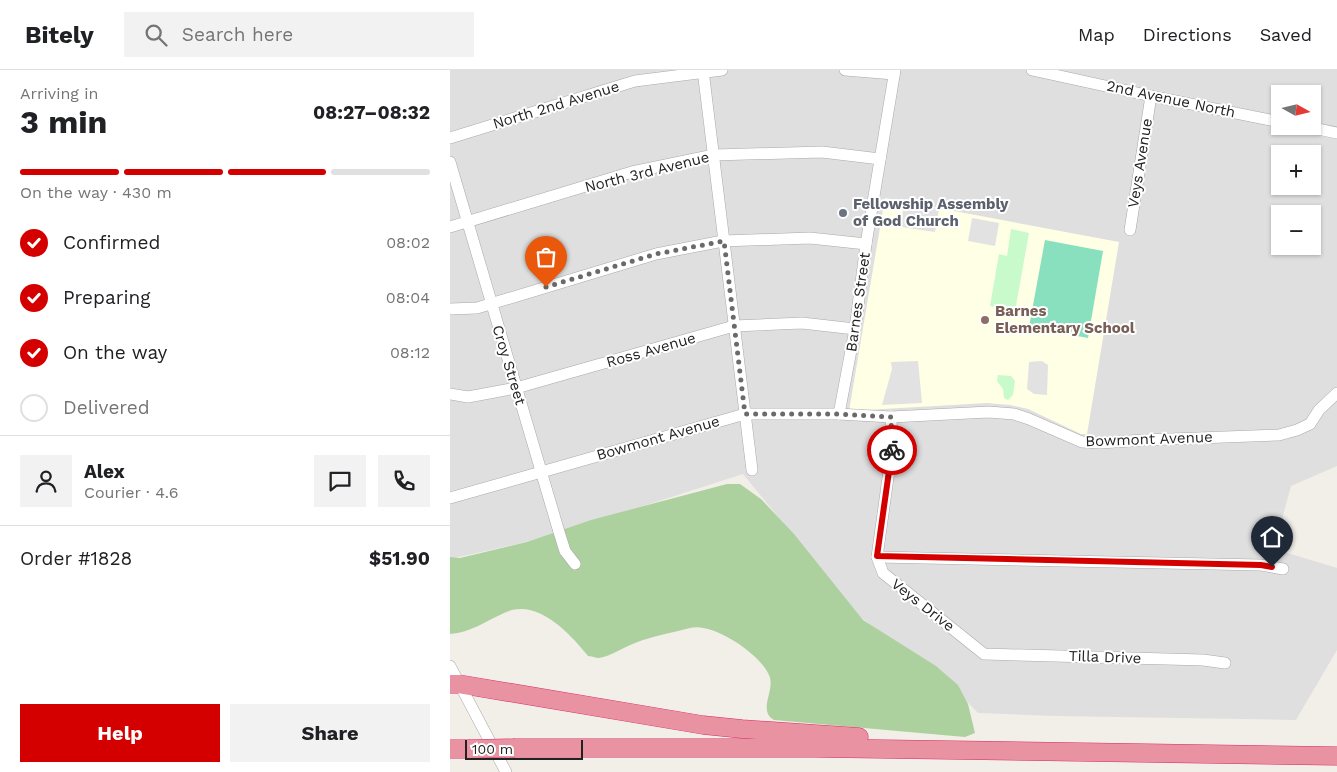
<!DOCTYPE html>
<html lang="en">
<head>
<meta charset="utf-8">
<style>
  body { margin:0; font-family:"Work Sans",sans-serif; background:#f2f2f2; color:#202124; height:100vh; display:flex; flex-direction:column; font-size:19px; white-space:nowrap }
  * { box-sizing:border-box; margin:0 }
  p { font-size:16px; color:#757577 }
  .icon { flex:none; width:28px; height:28px; fill:none; stroke:currentColor; stroke-width:2; stroke-linecap:round; stroke-linejoin:round }
  .map { position:relative; flex:1; overflow:hidden }
  .side { display:flex; flex-direction:column; background:#fff; width:450px }
  .side>* { flex:none }
  .needle { width:32px; rotate:98deg }
  .buttons { position:absolute; left:821px; top:15px; display:grid; gap:10px }
  .buttons a { display:grid; place-items:center; width:50px; height:50px; border-radius:0px; background:#fff; box-shadow:0 1px 4px #0004; font-size:25px }
  .scale { position:absolute; left:15px; bottom:12px; width:118px; box-sizing:border-box; padding-left:5px; border:2px solid #222; border-top:0; font-size:14px; line-height:18px; white-space:nowrap; color:#222; -webkit-text-stroke:4px #fff; paint-order:stroke }
  .pin { position:absolute; display:grid; place-items:center; width:42px; height:42px; color:#fff; margin:-51px -21px; border-radius:50% 50% 50% 0; rotate:-45deg; box-shadow:0 0 5px #0007 }
  .pin .icon { rotate:45deg }
  .courier { position:absolute; display:grid; place-items:center; width:50px; height:50px; margin:-25px; border:4px solid #d40000; border-radius:50%; background:#fff; color:#222; box-shadow:0 1px 6px #0007 }
  .summary em { font-style:normal; font-weight:700 }
  .summary div { display:flex; flex-direction:column-reverse }
  .summary { display:flex; align-items:center; justify-content:space-between; height:85px; padding:0 20px }
  h1 { font-size:32px; font-weight:700; line-height:38px }
  .bar { display:grid; grid-template-columns:repeat(4,1fr); gap:8px 5px; align-content:center; height:60px; padding:0 20px }
  .bar i { height:6px; border-radius:4px; background:#e0e0e0 }
  .bar .current { background:#d40000 }
  .bar p { grid-column:span 4 }
  .line { display:flex; align-items:center; gap:12px; padding:0 20px; border-top:1px solid #e0e0e0 }
  .line div { flex:1 }
  .round { display:grid; place-items:center; flex:none; width:52px; height:52px; border-radius:0px; background:#f2f2f2 }
  ol { padding:0 20px; list-style:none }
  li { display:flex; align-items:center; gap:15px; height:55px }
  li p { margin-inline-start:auto }
  li .icon { padding:5px; border-radius:50%; background:#d40000; color:#fff; stroke-width:4 }
  li:last-child { color:#757577 }
  li i { width:28px; height:28px; border:2px solid #e0e0e0; border-radius:50% }
  .primary-button { display:flex; gap:10px; margin-top:auto; padding:10px 20px }
  .primary-button a { flex:1; height:58px; border-radius:0px; background:#d40000; color:#fff; font-size:20px; font-weight:700; line-height:58px; text-align:center }
  .primary-button a+a { background:#f2f2f2; color:#202124 }
  header { display:flex; align-items:center; gap:30px; box-sizing:border-box; height:70px; padding:0 25px; background:#fff; border-bottom:1px solid #e0e0e0 }
  header strong { font-size:24px }
  nav { display:flex; gap:28px; margin-inline-start:auto; font-size:18px }
  .search { width:350px; height:45px; background:#f2f2f2; display:flex; align-items:center; gap:12px; box-sizing:border-box; padding:0 18px; border-radius:0px; color:#757577; font-size:19px }
  main { display:flex; flex:1; min-height:0 }
  .map>svg:first-child { display:block }
  .residential { fill:#e0dfdf; fill-rule:evenodd }
  .education { fill:#ffffe5 }
  .forest { fill:#add19e }
  .park { fill:#c8facc }
  .pitch { fill:#88e0be }
  .parking { fill:#e2e2e2 }
  .lines { fill:none; stroke-linecap:round; stroke-linejoin:round }
  .minor-casing { stroke:#a9a9a9; stroke-width:12 }
  .highway-casing { stroke:#dc2a67; stroke-width:19 }
  .minor { stroke:#fff; stroke-width:11 }
  .highway { stroke:#e892a2; stroke-width:18 }
  .highway-bridge-casing { stroke:#dc2a67; stroke-width:19; stroke-linecap:butt }
  .highway-bridge { stroke:#e892a2; stroke-width:18 }
  .done { stroke:#6b6a68; stroke-width:5; stroke-dasharray:0 9 }
  .route { stroke:#d40000; stroke-width:6 }
  .worship-dot { fill:#6b7280; stroke:#fff; stroke-width:2 }
  .education-dot { fill:#8d6e63; stroke:#fff; stroke-width:2 }
  .labels { text-anchor:middle; dominant-baseline:central; stroke-width:4; stroke-linejoin:round; paint-order:stroke }
  .street-label { font-size:15px; fill:#222; stroke:#fff }
  .worship-label { font-size:15px; font-weight:bold; fill:#5b616d; stroke:#fff; text-anchor:start }
  .education-label { font-size:15px; font-weight:bold; fill:#785e54; stroke:#fff; text-anchor:start }
</style>
</head>
<body>
<header>
<strong>Bitely</strong>
<div class="search"><svg class="icon" aria-label="search" viewBox="0 0 24 24"><circle cx="10" cy="10" r="6"/><path d="M15 15l6 6"/></svg>Search here</div>
<nav><a>Map</a><a>Directions</a><a>Saved</a></nav>
</header>
<main>
<section class="side">
<div class="summary"><div><h1>3 min</h1><p>Arriving in</p></div><em>08:27–08:32</em></div>
<div class="bar"><i class="current"></i><i class="current"></i><i class="current"></i><i></i><p>On the way · 430 m</p></div>
<ol>
<li><svg class="icon" aria-label="check" viewBox="0 0 24 24"><path d="M5 12l5 5 9-10"/></svg>Confirmed<p>08:02</p></li>
<li><svg class="icon" aria-label="check" viewBox="0 0 24 24"><path d="M5 12l5 5 9-10"/></svg>Preparing<p>08:04</p></li>
<li><svg class="icon" aria-label="check" viewBox="0 0 24 24"><path d="M5 12l5 5 9-10"/></svg>On the way<p>08:12</p></li>
<li><i></i>Delivered</li>
</ol>
<div class="line" style="height:90px"><a class="round"><svg class="icon" aria-label="person" viewBox="0 0 24 24"><circle cx="12" cy="8" r="4"/><path d="M4 21q1-7 8-7t8 7"/></svg></a><div><b>Alex</b><p>Courier · 4.6</p></div><a class="round"><svg class="icon" aria-label="chat" viewBox="0 0 24 24"><path d="M4 5h16v11H9l-5 4z"/></svg></a><a class="round"><svg class="icon" aria-label="phone" viewBox="0 0 24 24"><path d="M5 4h4l2 5-3 2q2 4 5 5l2-3 5 2v4C11 20 4 13 5 4z"/></svg></a></div>
<div class="line" style="height:65px"><div>Order #1828</div><b>$51.90</b></div>
<div class="primary-button"><a>Help</a><a>Share</a></div>
</section>
<div class="map">
<svg width="887" height="702" viewBox="0 0 887 702">
  <rect width="100%" height="100%" fill="#f2efe9"/>
  <path class="residential" d="M0,0h887v396l-46,20 -8,29 -2,36 56,17v82l-41,70 -241,-4 -77,-3 -31,-32 -87,-64 -117,-143 -199,64 -94,21zM830,24h32v32h-32zM830,84h32v32h-32zM830,144h32v32h-32z"/>
  <path class="education" d="M435,128l234,44 -32,192h-6l-53,-25 -18,-4 -23,-2 -138,8z"/>
  <path class="forest" d="M277,414h13l21,15 33,35 69,86 73,46 22,19 10,19 7,29 -10,4 -191,-17c-17,-10 2,-30 -5,-45 -9,-21 -56,-53 -79,-47 -18,5 -38,8 -55,15 -11,4 -24,13 -36,15 -3,0 -8,-2 -11,-2 -18,-22 -51,-59 -84,-43 -20,9 -32,19 -54,21v-77l10,1 67,-16 64,-22z"/>
  <g class="park">
    <path d="M561,159l18,4 -14,78 -25,-5 9,-52 8,2z"/>
    <path d="M548,305l13,1 4,5 -2,14 -5,5 -4,-2 -1,-9 -6,-8z"/>
  </g>
  <path class="pitch" d="M595,170l58,11 -15,87 -59,-11z"/>
  <g class="parking">
    <path d="M447,131l42,8 -4,23 -34,-5 2,-17 -7,-1z"/>
    <path d="M522,148l27,5 -4,23 -27,-5z"/>
    <path d="M468,291l4,42 -40,2 10,-36 -1,-7z"/>
    <path d="M592,291l6,4 -1,30 -13,-1 -7,-5 2,-27z"/>
  </g>
  <g class="lines">
    <defs>
      <g id="minor">
        <path d="M253,0l49,400"/>
        <path d="M395,0l49,4"/>
        <path d="M582,0l119,26 129,26"/>
        <path d="M854,56l33,7"/>
        <path d="M0,68l185,-57 87,-11"/>
        <path d="M0,92l109,370 6,19 10,13"/>
        <path d="M0,157l182,-55 82,-17 108,-3 58,7"/>
        <path d="M680,160l21,-134"/>
        <path d="M0,239l27,-1 179,-54 67,-13 87,-3 56,6"/>
        <path d="M0,324l18,3 48,-9 218,-62 68,-3 53,6"/>
        <path d="M389,344l16,-85 11,-85 29,-174"/>
        <path d="M441,347l98,-5 25,2 15,5 53,23 18,1 44,-3 135,-5 18,-5 13,-6 9,-14 18,-17"/>
        <path d="M0,428l295,-84h94l52,3 1,32 -15,108 6,16 101,81 219,6 22,3"/>
        <path d="M427,487l384,8 22,4"/>
        <path d="M0,596l56,106"/>
      </g>
      <g id="highway">
        <path d="M0,614h9l244,41 39,4 117,8"/>
        <path d="M65,678h299l523,8"/>
        <path d="M0,679h19"/>
      </g>
    </defs>
    <use href="#minor" class="minor-casing"/>
    <use href="#highway" class="highway-casing"/>
    <use href="#minor" class="minor"/>
    <use href="#highway" class="highway"/>
    <defs>
      <path id="highway-bridge" d="M19,679l46,-1"/>
    </defs>
    <use href="#highway-bridge" class="highway-bridge-casing"/>
    <use href="#highway-bridge" class="highway-bridge"/>
  </g>
  <g class="lines">
    <path class="done" d="M96,217l110,-33 68,-13 21,173h94l52,3 1,33"/>
    <path class="route" d="M442,380l-15,106 384,9 11,2"/>
  </g>
  <circle class="worship-dot" cx="393" cy="143" r="5"/>
  <circle class="education-dot" cx="535" cy="250" r="5"/>
  <g class="labels">
    <g class="street-label">
      <text transform="translate(721 29) rotate(12)">2nd Avenue North</text>
      <text transform="translate(106 35) rotate(-17)">North 2nd Avenue</text>
      <text transform="translate(690 93) rotate(-81)">Veys Avenue</text>
      <text transform="translate(197 102) rotate(-14)">North 3rd Avenue</text>
      <text transform="translate(408 232) rotate(-82)">Barnes Street</text>
      <text transform="translate(201 280) rotate(-16)">Ross Avenue</text>
      <text transform="translate(59 295) rotate(73)">Croy Street</text>
      <text transform="translate(208 368) rotate(-16)">Bowmont Avenue</text>
      <text transform="translate(699 369) rotate(-2)">Bowmont Avenue</text>
      <text transform="translate(473 535) rotate(38)">Veys Drive</text>
      <text transform="translate(655 587) rotate(2)">Tilla Drive</text>
    </g>
    <g class="worship-label">
      <text x="403" y="134">Fellowship Assembly<tspan x="403" dy="17">of God Church</tspan></text>
    </g>
    <g class="education-label">
      <text x="545" y="241">Barnes<tspan x="545" dy="17">Elementary School</tspan></text>
    </g>
  </g>
</svg>
<div class="buttons">
<a><svg class="needle" viewBox="-14 -14 28 28"><path d="M0-13l5 13h-10z" fill="#e53935"/><path d="M0 13l5-13h-10z" fill="#757577"/></svg></a>
<a>+</a>
<a>−</a>
</div>
<div class="scale">100 m</div>
<div class="pin" style="left:96px;top:217px;background:#ea580c"><svg class="icon" aria-label="bag" viewBox="0 0 24 24"><path d="M5 8h14l-1 12H6zM9 8a3 3 0 0 1 6 0"/></svg></div>
<div class="pin" style="left:822px;top:497px;background:#1f2937"><svg class="icon" aria-label="home" viewBox="0 0 24 24"><path d="M3 11l9-7 9 7M6 9v11h12V9"/></svg></div>
<div class="courier" style="left:442px;top:380px"><svg class="icon" aria-label="bike" viewBox="0 0 24 24"><circle cx="6" cy="16" r="4"/><circle cx="18" cy="16" r="4"/><path d="M6 16l4-8h5l3 8M10 8l3 8H6M13 5h3"/></svg></div>
</div>
</main>
</body>
</html>
